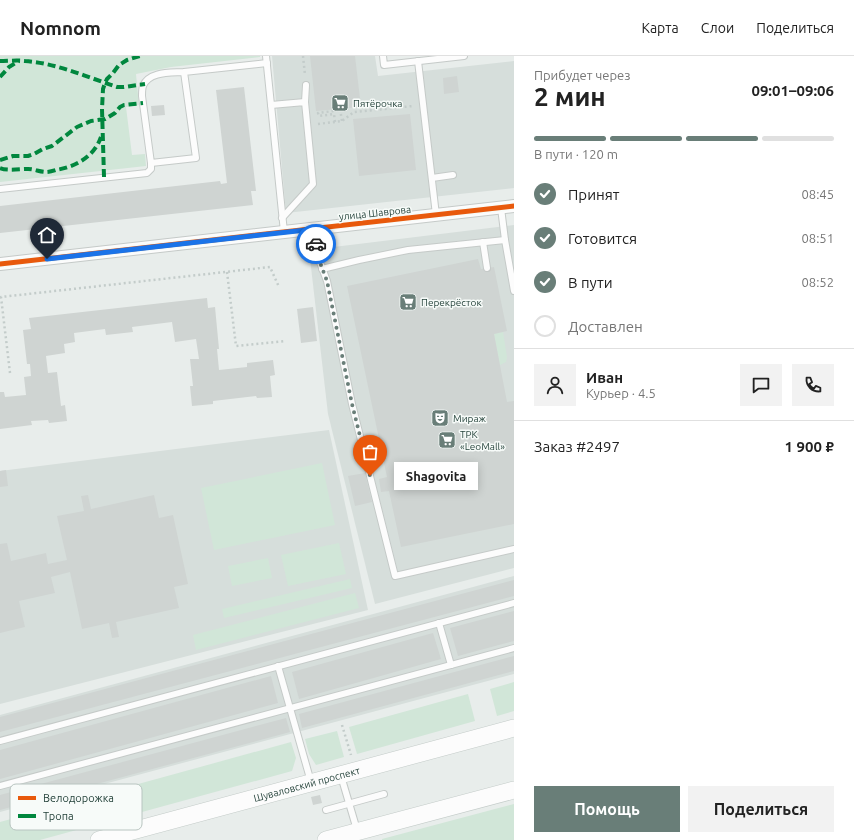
<!DOCTYPE html>
<html lang="ru">
<head>
<meta charset="utf-8">
<style>
  body { margin:0; font-family:Ubuntu,sans-serif; background:#f2f2f2; color:#222; height:100vh; display:flex; flex-direction:column; font-size:15px; white-space:nowrap }
  * { box-sizing:border-box; margin:0 }
  p { font-size:13px; color:#767676 }
  .icon { flex:none; width:22px; height:22px; fill:none; stroke:currentColor; stroke-width:2; stroke-linecap:round; stroke-linejoin:round }
  .map { position:relative; flex:1; overflow:hidden }
  .side { display:flex; flex-direction:column; background:#fff; width:340px }
  .side>* { flex:none }
  .pin { position:absolute; display:grid; place-items:center; width:34px; height:34px; color:#fff; margin:-41px -17px; border-radius:50% 50% 50% 0; rotate:-45deg; box-shadow:0 0 4px #0007 }
  .pin .icon { rotate:45deg }
  .courier { position:absolute; display:grid; place-items:center; width:40px; height:40px; margin:-20px; border:3px solid #1a73e8; border-radius:50%; background:#fff; color:#222; box-shadow:0 1px 5px #0007 }
  .bubble { position:absolute; height:28px; border-radius:0px; background:#fff; box-shadow:0 2px 10px #0003; font-size:13px; font-weight:700; line-height:28px; text-align:center }
  .overview em { font-style:normal; font-weight:700 }
  .overview div { display:flex; flex-direction:column-reverse }
  .overview { display:flex; align-items:center; justify-content:space-between; height:68px; padding:0 20px }
  h1 { font-size:26px; font-weight:700; line-height:30px }
  .bar { display:grid; grid-template-columns:repeat(4,1fr); gap:6px 4px; align-content:center; height:48px; padding:0 20px }
  .bar i { height:5px; border-radius:3px; background:#e0e0e0 }
  .bar .active { background:#697e78 }
  .bar p { grid-column:span 4 }
  .line { display:flex; align-items:center; gap:10px; padding:0 20px; border-top:1px solid #e0e0e0 }
  .line div { flex:1 }
  .round { display:grid; place-items:center; flex:none; width:42px; height:42px; border-radius:0px; background:#f2f2f2 }
  ol { padding:0 20px; list-style:none }
  li { display:flex; align-items:center; gap:12px; height:44px }
  li p { margin-inline-start:auto }
  li .icon { padding:4px; border-radius:50%; background:#697e78; color:#fff; stroke-width:4 }
  li:last-child { color:#767676 }
  li i { width:22px; height:22px; border:2px solid #e0e0e0; border-radius:50% }
  .cta { display:flex; gap:8px; margin-top:auto; padding:8px 20px }
  .cta a { flex:1; height:46px; border-radius:0px; background:#697e78; color:#fff; font-size:16px; font-weight:700; line-height:46px; text-align:center }
  .cta a+a { background:#f2f2f2; color:#222 }
  header { display:flex; align-items:center; gap:24px; box-sizing:border-box; height:56px; padding:0 20px; background:#fff; border-bottom:1px solid #e0e0e0 }
  header strong { font-size:19px }
  nav { display:flex; gap:22px; margin-inline-start:auto; font-size:14px }
  main { display:flex; flex:1; min-height:0 }
  .map>svg:first-child { display:block }
  .built { fill:#d6dedb }
  .green { fill:#d1e6d8 }
  .building { fill:#cfd4d2 }
  .lines { fill:none; stroke-linecap:round; stroke-linejoin:round }
  .lane-casing { stroke:#c5cac8; stroke-width:8 }
  .street-casing { stroke:#c5cac8; stroke-width:14 }
  .secondary-casing { stroke:#c3cbc8; stroke-width:18 }
  .path { stroke:#c3ccca; stroke-width:2.5; stroke-dasharray:2 3; stroke-linecap:butt }
  .lane { stroke:#fcfcfc; stroke-width:6 }
  .street { stroke:#fcfcfc; stroke-width:12 }
  .secondary { stroke:#fcfcfc; stroke-width:17 }
  .quiet { stroke:#00873e; stroke-width:4; stroke-dasharray:8 4; stroke-linecap:butt }
  .cycleway-casing { stroke:#f7fbf9; stroke-width:8 }
  .cycleway { stroke:#e8590c; stroke-width:5 }
  .done { stroke:#697e78; stroke-width:4; stroke-dasharray:0 7.2 }
  .route { stroke:#1a73e8; stroke-width:5 }
  .labels { text-anchor:middle; dominant-baseline:central; stroke-width:3; stroke-linejoin:round; paint-order:stroke }
  .poi-label { font-size:10px; fill:#24423a; stroke:#f7fbf9; text-anchor:start }
  .street-label { font-size:10px; fill:#24423a; stroke:#f7fbf9 }
  .key { fill:#f7fbf9; stroke:#b8c4c0; stroke-width:1 }
  .key-label { font-size:11px; fill:#24423a }
</style>
</head>
<body>
<header>
<strong>Nomnom</strong>
<nav><a>Карта</a><a>Слои</a><a>Поделиться</a></nav>
</header>
<main>
<div class="map">
<svg width="514" height="784" viewBox="0 0 514 784">
  <rect width="100%" height="100%" fill="#e8edeb"/>
  <g class="built">
    <path d="M272,0h103l3,20 136,-15v127l-228,25z"/>
    <path d="M514,169v343l-139,36 -47,-190 -19,-164z"/>
    <path d="M329,374l39,180 -368,94v-233z"/>
    <path d="M514,520v98l-514,138v-97z"/>
  </g>
  <g class="green">
    <path d="M0,0h260v1l-89,10 -35,7 3,31 -13,2 6,48 13,-1 1,12 -146,16z"/>
    <path d="M503,276l4,25 -1,5 -6,3 -6,-31z"/>
    <path d="M322,407l13,62 -121,25 -13,-62z"/>
    <path d="M339,487l7,31 -58,12 -7,-31z"/>
    <path d="M268,502l4,20 -40,8 -4,-20z"/>
    <path d="M350,523l2,9 -128,30 -2,-9z"/>
    <path d="M355,537l4,15 -163,42 -3,-15z"/>
    <path d="M514,626v29l-17,5 -7,-27z"/>
    <path d="M468,638l7,27 -118,33 -8,-27z"/>
    <path d="M337,675l7,26 -28,8 -7,-11 -4,-15z"/>
    <path d="M291,686l5,16 -4,13 -252,69h-40v-18z"/>
    <path d="M514,748v36h-132v-1z"/>
  </g>
  <g class="building">
    <path d="M310,0h45l6,51 -45,4z"/>
    <path d="M457,20l2,16 -15,2 -1,-16z"/>
    <path d="M244,31l12,104h-5l2,14 -253,28v-27l220,-25 1,3 6,-1 -11,-93z"/>
    <path d="M164,49l1,10 -13,1 -1,-10z"/>
    <path d="M410,58l6,56 -57,6 -6,-57z"/>
    <path d="M478,203l3,10 13,-2 13,64 -13,3 13,68 7,-1v123l-113,23 -12,-56 -8,1 -2,-13 8,-2 -40,-191z"/>
    <path d="M207,242l1,10 7,-1 4,42h-2l2,21 28,-3v-4l26,-3 2,15 -5,1 2,21 -15,1 -1,-2 -43,5v3l-21,2 -2,-20h3l-3,-27h9l-3,-20 -21,3 -3,-20 -40,5 1,5 -27,3 -1,-6 -31,4 1,9 -11,2 1,9 -19,3 2,17 9,-1 4,34 4,-1 2,16 -18,2 -1,-3 -17,1 1,4 -32,4v-37h4l1,5 21,-2 -2,-18 7,-1 -1,-12h-3l-4,-34 8,-1 -2,-11z"/>
    <path d="M313,251l4,34 -16,2 -4,-34z"/>
    <path d="M6,414l2,16 -8,1v-16z"/>
    <path d="M365,417l7,29 -17,4 -7,-30z"/>
    <path d="M88,439l3,14 63,-14 5,23 14,-3 15,69 -14,3 5,21 -63,14 3,15 -7,1 -3,-15 -27,6 -12,-57 -19,5 4,16 -36,8 6,26 -25,6v-89l7,-1 4,18 35,-8 2,11 19,-4 -10,-44 27,-5 -3,-15z"/>
    <path d="M514,524v16l-514,136v-15z"/>
    <path d="M514,555v30l-56,15 -8,-28z"/>
    <path d="M433,577l8,26 -142,40 -7,-27z"/>
    <path d="M514,600v15l-212,57 -3,-14z"/>
    <path d="M271,620l7,27 -278,76v-29z"/>
    <path d="M286,662l4,14 -290,78v-15z"/>
    <path d="M320,739l2,8 -9,2 -2,-8z"/>
  </g>
  <g class="lines">
    <defs>
      <g id="lane">
        <path d="M266,0l18,176"/>
        <path d="M383,0l1,9 80,-9"/>
        <path d="M418,5l18,154"/>
        <path d="M184,16c-13,1 -35,-1 -41,14 -1,3 -1,7 -1,10l9,67 45,-5 -12,-86 83,-9"/>
        <path d="M305,46l1,-17"/>
        <path d="M271,49l34,-3 8,82 -31,34"/>
        <path d="M432,122l21,-3"/>
        <path d="M0,133l147,-16 4,-4v-6"/>
        <path d="M501,152l4,32 9,51"/>
        <path d="M315,173l3,28 9,24 25,123 43,172 119,-27"/>
        <path d="M483,186l4,26"/>
        <path d="M322,213l37,-9 49,-10 97,-10"/>
        <path d="M439,567l12,42"/>
        <path d="M278,610l33,116"/>
        <path d="M0,685l514,-138"/>
        <path d="M341,720l16,54"/>
        <path d="M0,730l514,-138"/>
        <path d="M326,754l58,-16"/>
      </g>
      <path id="street" d="M0,208l514,-58"/>
      <g id="secondary">
        <path id="s1" d="M99,784l415,-112"/>
        <path d="M326,784l188,-50"/>
      </g>
    </defs>
    <use href="#lane" class="lane-casing"/>
    <use href="#street" class="street-casing"/>
    <use href="#secondary" class="secondary-casing"/>
    <g class="path">
      <path d="M303,0l2,19"/>
      <path d="M340,53l2,12"/>
      <path d="M335,66l-1,-8 -15,2 -1,-3 23,-3"/>
      <path d="M318,68l24,-3 12,-9 59,-6"/>
      <path d="M227,216l9,74 49,-5"/>
      <path d="M10,317l-9,-76 269,-30 9,20"/>
      <path d="M342,669l9,30"/>
    </g>
    <use href="#lane" class="lane"/>
    <use href="#street" class="street"/>
    <use href="#secondary" class="secondary"/>
    <g class="quiet">
      <path d="M0,5c8,0 17,-1 25,0 31,2 62,16 92,26h7l21,-3"/>
      <path d="M0,21l9,-10 10,-6"/>
      <path d="M0,104l13,-4h15l6,-2 9,-5 9,-3 25,-19 14,-6 14,-2 10,-6 5,-6 4,-2 19,-2"/>
      <path d="M0,112c7,3 20,1 28,1 6,0 12,3 18,3 3,0 7,-1 10,-2 19,-3 38,-13 45,-33"/>
      <path d="M104,121l-2,-68 1,-20 2,-6 2,-4 6,-6 6,-8 8,-5 13,-4"/>
    </g>
    <defs>
      <path id="cycleway" d="M0,208l514,-58"/>
    </defs>
    <use href="#cycleway" class="cycleway-casing"/>
    <use href="#cycleway" class="cycleway"/>
  </g>
  <g class="lines">
    <path class="done" d="M316,188l2,13 9,24 25,123 18,72"/>
    <path class="route" d="M47,203l268,-30 1,15"/>
  </g>
  <defs>
    <symbol id="supermarket-square" viewBox="-11 -11 22 22"><rect x="-9" y="-9" width="18" height="18" rx="4" fill="#697e78" stroke="#f7fbf9"/><path d="M-6-5.5h2.5l.6 2H6L4.5 2H-2.5L-4.4-4H-6ZM-1.5 3.2a1.3 1.3 0 1 0 .1 0ZM3 3.2a1.3 1.3 0 1 0 .1 0Z" fill="#fff"/></symbol>
    <symbol id="theatre-square" viewBox="-11 -11 22 22"><rect x="-9" y="-9" width="18" height="18" rx="4" fill="#697e78" stroke="#f7fbf9"/><path d="M-5-5.5Q0-4 5-5.5V0Q5 5 0 6Q-5 5-5 0ZM-3.3-2.5H-1v1.5H-3.3ZM1-2.5H3.3v1.5H1ZM-2.8 1Q0 5.5 2.8 1Z" fill="#fff"/></symbol>
  </defs>
  <g fill-rule="evenodd">
    <use href="#supermarket-square" x="330" y="37" width="20" height="20"/>
    <use href="#supermarket-square" x="398" y="236" width="20" height="20"/>
    <use href="#theatre-square" x="430" y="352" width="20" height="20"/>
    <use href="#supermarket-square" x="437" y="374" width="20" height="20"/>
  </g>
  <g class="labels">
    <g class="poi-label">
      <text x="353" y="47">Пятёрочка</text>
      <text x="421" y="246">Перекрёсток</text>
      <text x="453" y="362">Мираж</text>
      <text x="460" y="378">ТРК<tspan x="460" dy="12">«LeoMall»</tspan></text>
    </g>
    <g class="street-label">
      <text transform="translate(375 157) rotate(-6)">улица Шаврова</text>
      <text stroke="none"><textPath href="#s1" startOffset="215">Шуваловский проспект</textPath></text>
    </g>
  </g>
  <rect x="10" y="728" width="132" height="46" rx="6" class="key"/>
  <rect x="18" y="740" width="18" height="4" fill="#e8590c"/>
  <rect x="18" y="758" width="18" height="4" fill="#00873e"/>
  <g class="key-label">
    <text x="43" y="746">Велодорожка</text>
    <text x="43" y="764">Тропа</text>
  </g>
</svg>
<div class="pin" style="left:370px;top:420px;background:#ea580c"><svg class="icon" aria-label="bag" viewBox="0 0 24 24"><path d="M5 8h14l-1 12H6zM9 8a3 3 0 0 1 6 0"/></svg></div>
<div class="pin" style="left:47px;top:203px;background:#1f2937"><svg class="icon" aria-label="home" viewBox="0 0 24 24"><path d="M3 11l9-7 9 7M6 9v11h12V9"/></svg></div>
<div class="courier" style="left:316px;top:188px"><svg class="icon" aria-label="car" viewBox="0 0 24 24"><path d="M5 17H2v-5l4-1 3-4h7l3 4 3 1v5h-3M9 17h6M6 11h13"/><circle cx="7" cy="17" r="2"/><circle cx="17" cy="17" r="2"/></svg></div>
<div class="bubble" style="left:394px;top:406px;width:84px">Shagovita</div>
</div>
<section class="side">
<div class="overview"><div><h1>2 мин</h1><p>Прибудет через</p></div><em>09:01–09:06</em></div>
<div class="bar"><i class="active"></i><i class="active"></i><i class="active"></i><i></i><p>В пути · 120 m</p></div>
<ol>
<li><svg class="icon" aria-label="check" viewBox="0 0 24 24"><path d="M5 12l5 5 9-10"/></svg>Принят<p>08:45</p></li>
<li><svg class="icon" aria-label="check" viewBox="0 0 24 24"><path d="M5 12l5 5 9-10"/></svg>Готовится<p>08:51</p></li>
<li><svg class="icon" aria-label="check" viewBox="0 0 24 24"><path d="M5 12l5 5 9-10"/></svg>В пути<p>08:52</p></li>
<li><i></i>Доставлен</li>
</ol>
<div class="line" style="height:72px"><a class="round"><svg class="icon" aria-label="person" viewBox="0 0 24 24"><circle cx="12" cy="8" r="4"/><path d="M4 21q1-7 8-7t8 7"/></svg></a><div><b>Иван</b><p>Курьер · 4.5</p></div><a class="round"><svg class="icon" aria-label="chat" viewBox="0 0 24 24"><path d="M4 5h16v11H9l-5 4z"/></svg></a><a class="round"><svg class="icon" aria-label="phone" viewBox="0 0 24 24"><path d="M5 4h4l2 5-3 2q2 4 5 5l2-3 5 2v4C11 20 4 13 5 4z"/></svg></a></div>
<div class="line" style="height:52px"><div>Заказ #2497</div><b>1 900 ₽</b></div>
<div class="cta"><a>Помощь</a><a>Поделиться</a></div>
</section>
</main>
</body>
</html>
